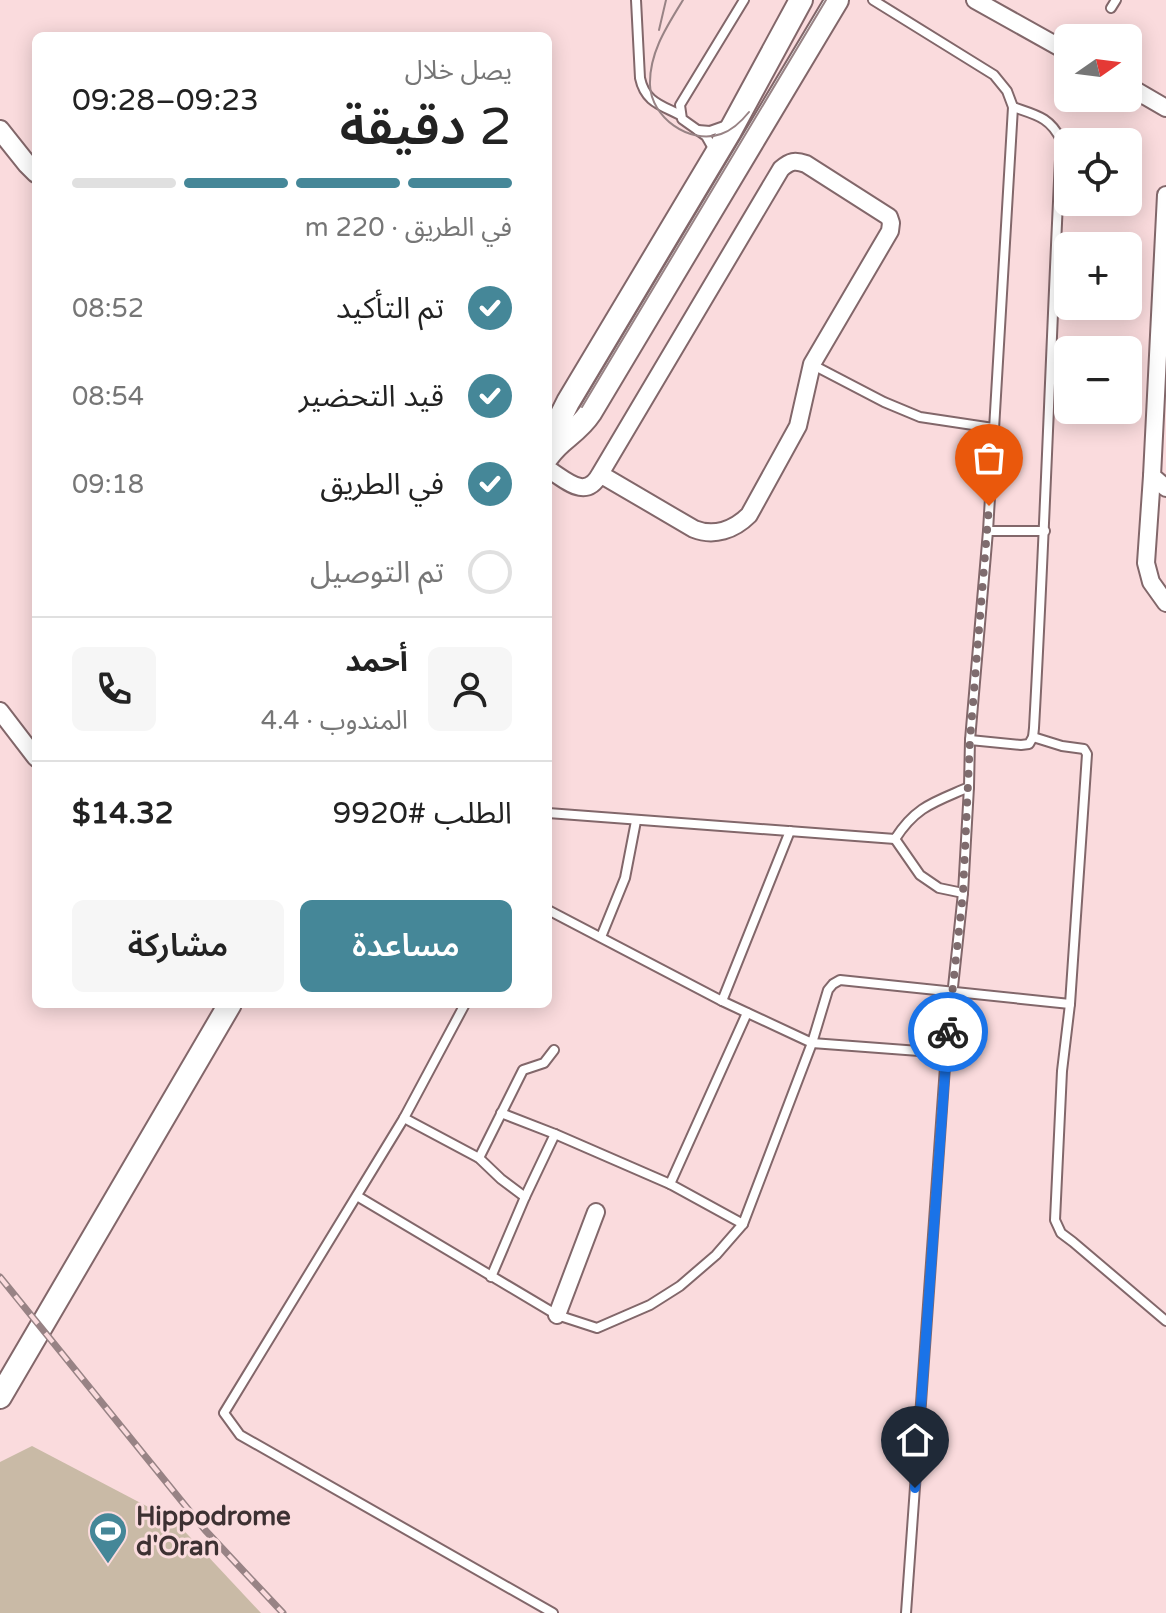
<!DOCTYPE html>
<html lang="ar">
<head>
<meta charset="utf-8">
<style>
  body { margin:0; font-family:"Varela Round","Noto Sans Arabic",sans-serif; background:#f6f6f6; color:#222; direction:rtl; height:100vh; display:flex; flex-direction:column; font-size:30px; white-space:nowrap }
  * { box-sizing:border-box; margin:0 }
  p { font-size:26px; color:#767676 }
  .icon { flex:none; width:44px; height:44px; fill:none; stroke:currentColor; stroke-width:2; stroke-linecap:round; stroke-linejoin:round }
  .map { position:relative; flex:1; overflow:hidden; direction:ltr }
  .details { position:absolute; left:32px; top:32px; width:520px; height:976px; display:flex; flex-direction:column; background:#fff; border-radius:12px; box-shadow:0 4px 20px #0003; direction:rtl }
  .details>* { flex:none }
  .needle { width:52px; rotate:76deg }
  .buttons { position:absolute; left:1054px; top:24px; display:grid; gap:16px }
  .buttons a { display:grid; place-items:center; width:88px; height:88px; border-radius:12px; background:#fff; box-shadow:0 4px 20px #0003; font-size:40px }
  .pin { position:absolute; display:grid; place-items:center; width:68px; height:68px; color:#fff; margin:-82px -34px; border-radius:50% 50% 50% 0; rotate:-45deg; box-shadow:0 0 8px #0007 }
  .pin .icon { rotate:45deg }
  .courier { position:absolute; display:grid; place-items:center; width:80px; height:80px; margin:-40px; border:6px solid #1a73e8; border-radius:50%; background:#fff; color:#222; box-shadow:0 2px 10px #0007 }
  .summary em { font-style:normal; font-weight:600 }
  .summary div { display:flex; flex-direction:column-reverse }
  .summary { display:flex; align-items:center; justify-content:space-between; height:136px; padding:0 40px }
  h1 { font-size:52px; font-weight:600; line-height:60px }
  .bar { display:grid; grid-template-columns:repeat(4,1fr); gap:12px 8px; align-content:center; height:96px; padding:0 40px }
  .bar i { height:10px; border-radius:6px; background:#e0e0e0 }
  .bar .on { background:#458798 }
  .bar p { grid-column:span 4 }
  .line { display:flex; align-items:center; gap:20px; padding:0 40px; border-top:2px solid #e0e0e0 }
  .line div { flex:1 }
  .round { display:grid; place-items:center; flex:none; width:84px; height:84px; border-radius:12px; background:#f6f6f6 }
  ol { padding:0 40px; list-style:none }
  li { display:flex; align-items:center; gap:24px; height:88px }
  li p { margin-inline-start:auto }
  li .icon { padding:8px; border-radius:50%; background:#458798; color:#fff; stroke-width:4 }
  li:last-child { color:#767676 }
  li i { width:44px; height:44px; border:4px solid #e0e0e0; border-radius:50% }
  .button { display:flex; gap:16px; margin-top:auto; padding:16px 40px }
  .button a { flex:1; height:92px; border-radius:12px; background:#458798; color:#fff; font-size:32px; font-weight:600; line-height:92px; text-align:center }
  .button a+a { background:#f6f6f6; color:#222 }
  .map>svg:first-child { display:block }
  .green { fill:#c9baa6 }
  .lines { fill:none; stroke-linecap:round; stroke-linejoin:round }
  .service-casing { stroke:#82676a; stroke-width:12 }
  .minor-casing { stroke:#82676a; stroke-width:20 }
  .tertiary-casing { stroke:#82676a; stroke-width:22 }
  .secondary-casing { stroke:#82676a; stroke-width:26 }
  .service { stroke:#fff; stroke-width:8 }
  .minor { stroke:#fff; stroke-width:16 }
  .tertiary { stroke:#fff; stroke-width:18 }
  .secondary { stroke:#fff; stroke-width:22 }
  .tram { stroke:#988385; stroke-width:2 }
  .rail-casing { stroke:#988385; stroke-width:7 }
  .rail { stroke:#fadbdd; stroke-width:4; stroke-dasharray:12; stroke-linecap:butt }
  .done { stroke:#7f6c6e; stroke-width:8; stroke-dasharray:0 14.4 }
  .route { stroke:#1a73e8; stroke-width:10 }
  .labels { text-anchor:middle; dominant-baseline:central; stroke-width:6; stroke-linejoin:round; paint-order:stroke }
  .poi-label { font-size:26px; font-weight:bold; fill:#3d3132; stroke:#fadbdd; text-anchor:start }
</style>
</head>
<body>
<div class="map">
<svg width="1166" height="1613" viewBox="0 0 1166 1613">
  <rect width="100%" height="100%" fill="#fadbdd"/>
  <path class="green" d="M32,1446l143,75 86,92h-261v-151z"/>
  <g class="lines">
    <defs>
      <g id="service">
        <path d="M636,0l4,78c5,24 21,27 40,37"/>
        <path d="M873,0l121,75 13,16 6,16 -25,424 -18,209 -1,47"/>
        <path d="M1111,8l5,-8"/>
        <path d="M698,130l12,1 17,-6"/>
        <path d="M714,150l-8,-14 -24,-17 -2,-14 64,-105"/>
        <path d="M813,365l71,37 36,15 73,11"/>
        <path d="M988,531h57"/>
        <path d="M1033,737l29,9 22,3 3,5 -17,250 -8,67 -7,149 6,13 12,9 93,79"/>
        <path d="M970,740l51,5 8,-1 4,-7 1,-9c11,-196 17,-392 27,-588 -11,-23 -25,-25 -48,-33"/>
        <path d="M548,813l347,26c21,-33 40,-37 74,-52l-6,106 -17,160 -40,560"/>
        <path d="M895,839l25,36 19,13 24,5"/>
        <path d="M548,910l174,91 90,42 16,-53 5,-6 7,-4 230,24"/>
        <path d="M601,937l24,-59 11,-57"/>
        <path d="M722,1001l68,-170"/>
        <path d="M465,1004l-61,114 -180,295 16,22 313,178"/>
        <path d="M501,1113l54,21 115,50 73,40"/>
        <path d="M404,1118l75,40 22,21 24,18"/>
        <path d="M479,1158l44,-88 21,-7 10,-13"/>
        <path d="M670,1184l77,-171"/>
        <path d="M357,1196l200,119 40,13 53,-23 30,-19 36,-31 27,-31 69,-181 134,10"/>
        <path d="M491,1277l34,-80 30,-63"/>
      </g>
      <g id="minor">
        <path d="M975,0l93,52"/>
        <path d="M1128,86l38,22"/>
        <path d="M1166,195l-14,281 14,12"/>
        <path d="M548,469c18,11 38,32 52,5l181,-305c9,-8 14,-9 25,-5l83,53 2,6 -1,8 -78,133 -14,62 -49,89c-15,15 -35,22 -55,14l-94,-55"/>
        <path d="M1152,476l-6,87 5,19 15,21"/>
        <path d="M0,711l36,47"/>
        <path d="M557,1315l39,-103"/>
      </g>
      <path id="tertiary" d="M0,130l27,34 9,9"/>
      <g id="secondary">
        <path d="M556,444l4,-26 8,-16 162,-271 71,-131"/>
        <path d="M548,456c12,-18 29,-23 42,-43l247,-413"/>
        <path d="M0,1397l230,-393"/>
      </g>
    </defs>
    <use href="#service" class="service-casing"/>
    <use href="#minor" class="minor-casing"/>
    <use href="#tertiary" class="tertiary-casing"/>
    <use href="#secondary" class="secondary-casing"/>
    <use href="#service" class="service"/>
    <use href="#minor" class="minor"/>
    <use href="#tertiary" class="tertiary"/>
    <use href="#secondary" class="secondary"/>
    <g class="tram">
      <path d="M683,0c-16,26 -34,53 -33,85 1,32 39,60 71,49 12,-4 20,-12 28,-22"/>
      <path d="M659,30l7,-30"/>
      <path d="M582,407l244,-407"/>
    </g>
    <defs>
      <path id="rail" d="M0,1277l205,253 78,83"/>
    </defs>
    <use href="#rail" class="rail-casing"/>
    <use href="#rail" class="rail"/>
  </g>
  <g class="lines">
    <path class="done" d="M948,1032l15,-139 7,-153 19,-234"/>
    <path class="route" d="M915,1488l33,-456"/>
  </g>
  <defs>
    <symbol id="stadium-pin" viewBox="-11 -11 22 30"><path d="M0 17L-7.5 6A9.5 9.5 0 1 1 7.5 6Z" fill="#458798" stroke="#fadbdd"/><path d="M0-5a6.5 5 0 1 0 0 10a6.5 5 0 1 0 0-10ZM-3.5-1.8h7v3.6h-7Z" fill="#fff"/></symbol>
  </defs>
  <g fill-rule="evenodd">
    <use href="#stadium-pin" x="86" y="1509" width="44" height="60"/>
  </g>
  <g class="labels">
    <g class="poi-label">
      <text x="136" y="1516">Hippodrome<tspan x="136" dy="30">d'Oran</tspan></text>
    </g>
  </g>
</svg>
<div class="buttons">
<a><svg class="needle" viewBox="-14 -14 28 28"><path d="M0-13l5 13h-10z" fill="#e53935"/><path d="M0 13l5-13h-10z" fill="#767676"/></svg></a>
<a><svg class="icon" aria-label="locate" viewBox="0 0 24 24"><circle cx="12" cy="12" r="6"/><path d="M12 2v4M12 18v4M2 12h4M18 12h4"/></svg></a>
<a>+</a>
<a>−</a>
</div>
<div class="pin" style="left:989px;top:506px;background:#ea580c"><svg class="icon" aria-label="bag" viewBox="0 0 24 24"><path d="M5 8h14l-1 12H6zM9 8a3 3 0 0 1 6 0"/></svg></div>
<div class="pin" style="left:915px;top:1488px;background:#1f2937"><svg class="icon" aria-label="home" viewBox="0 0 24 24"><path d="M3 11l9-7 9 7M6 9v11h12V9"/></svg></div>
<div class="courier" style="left:948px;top:1032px"><svg class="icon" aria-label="bike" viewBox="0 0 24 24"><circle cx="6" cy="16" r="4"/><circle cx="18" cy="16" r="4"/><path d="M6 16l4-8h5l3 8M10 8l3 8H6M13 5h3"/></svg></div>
<section class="details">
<div class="summary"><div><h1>2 دقيقة</h1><p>يصل خلال</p></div><em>09:23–09:28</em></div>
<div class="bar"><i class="on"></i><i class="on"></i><i class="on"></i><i></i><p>في الطريق · 220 m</p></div>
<ol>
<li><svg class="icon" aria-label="check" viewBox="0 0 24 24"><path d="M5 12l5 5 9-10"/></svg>تم التأكيد<p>08:52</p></li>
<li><svg class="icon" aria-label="check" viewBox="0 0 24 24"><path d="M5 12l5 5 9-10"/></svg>قيد التحضير<p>08:54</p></li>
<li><svg class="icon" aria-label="check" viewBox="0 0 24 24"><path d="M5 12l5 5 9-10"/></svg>في الطريق<p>09:18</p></li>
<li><i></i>تم التوصيل</li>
</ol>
<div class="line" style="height:144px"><a class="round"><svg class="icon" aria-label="person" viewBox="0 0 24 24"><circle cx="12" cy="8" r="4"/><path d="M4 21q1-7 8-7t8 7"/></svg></a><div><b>أحمد</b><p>المندوب · 4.4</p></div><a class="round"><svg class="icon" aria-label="phone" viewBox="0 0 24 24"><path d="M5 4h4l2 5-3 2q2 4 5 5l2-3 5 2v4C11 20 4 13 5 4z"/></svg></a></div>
<div class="line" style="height:104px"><div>الطلب #9920</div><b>$14.32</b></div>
<div class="button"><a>مساعدة</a><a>مشاركة</a></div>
</section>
</div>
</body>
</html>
